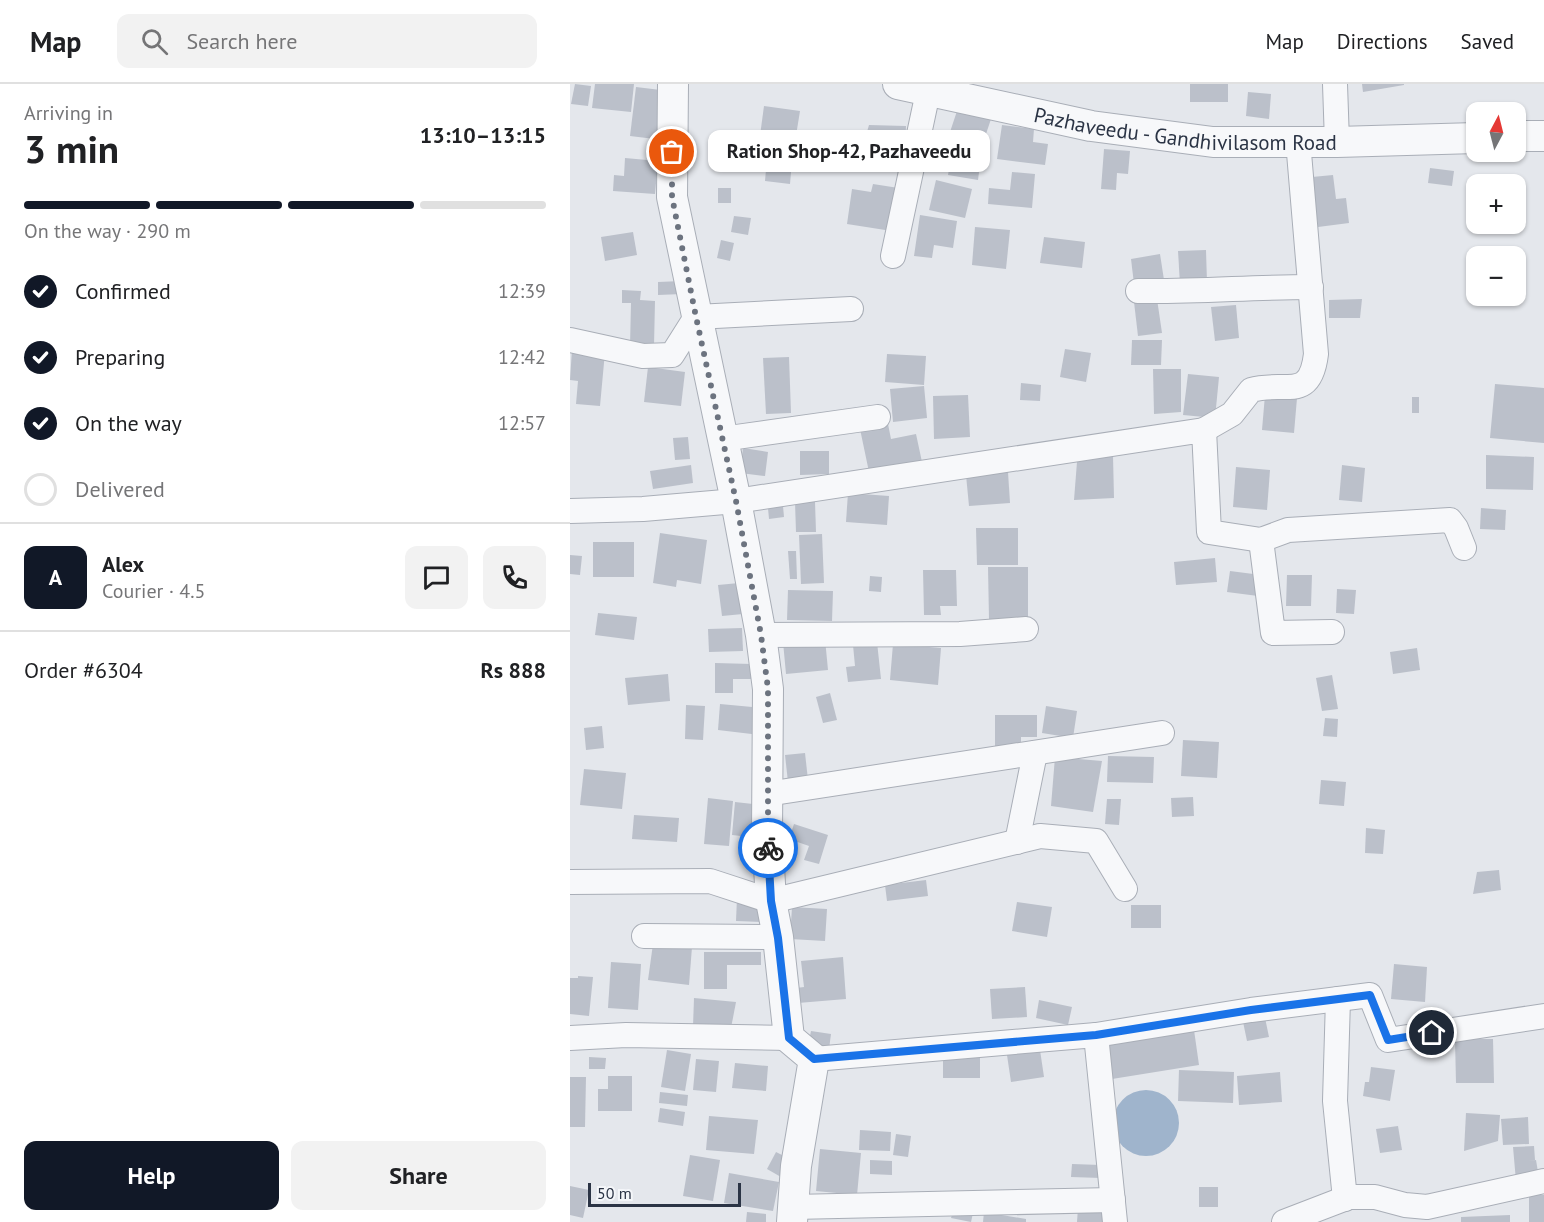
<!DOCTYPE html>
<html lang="en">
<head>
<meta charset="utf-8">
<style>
  body { margin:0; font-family:"PT Sans",sans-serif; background:#f2f2f2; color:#202124; height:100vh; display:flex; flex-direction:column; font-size:22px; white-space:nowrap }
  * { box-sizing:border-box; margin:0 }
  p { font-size:20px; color:#757577 }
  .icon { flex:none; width:33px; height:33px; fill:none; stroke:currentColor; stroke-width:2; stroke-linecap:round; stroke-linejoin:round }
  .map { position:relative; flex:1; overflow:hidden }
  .drawer { display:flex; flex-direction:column; background:#fff; width:570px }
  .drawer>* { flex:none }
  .needle { width:39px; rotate:7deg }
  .tools { position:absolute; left:896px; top:18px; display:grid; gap:12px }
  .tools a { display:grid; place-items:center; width:60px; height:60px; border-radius:12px; background:#fff; box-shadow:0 2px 4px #0004; font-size:30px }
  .scale { position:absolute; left:18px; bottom:15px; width:153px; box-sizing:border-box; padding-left:6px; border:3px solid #2b3445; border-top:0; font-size:16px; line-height:21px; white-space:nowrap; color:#2b3445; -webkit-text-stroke:4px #f4f6f9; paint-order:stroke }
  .pin { position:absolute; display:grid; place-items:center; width:51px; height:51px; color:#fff; margin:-26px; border:3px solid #fff; border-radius:50%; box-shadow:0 2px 6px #0007 }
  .courier { position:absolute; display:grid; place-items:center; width:60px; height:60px; margin:-30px; border:4px solid #1a73e8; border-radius:50%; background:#fff; color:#222; box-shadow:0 2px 8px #0007 }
  .bubble { position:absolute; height:42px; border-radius:12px; background:#fff; box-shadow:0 2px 4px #0004; font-size:20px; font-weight:700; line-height:42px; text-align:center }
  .overview em { font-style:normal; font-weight:700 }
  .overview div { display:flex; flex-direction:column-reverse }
  .overview { display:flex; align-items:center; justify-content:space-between; height:102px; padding:0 24px }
  h1 { font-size:39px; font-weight:700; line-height:45px }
  .bar { display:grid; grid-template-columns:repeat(4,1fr); gap:9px 6px; align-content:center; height:72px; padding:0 24px }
  .bar i { height:8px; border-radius:4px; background:#e0e0e0 }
  .bar .active { background:#111827 }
  .bar p { grid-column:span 4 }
  .line { display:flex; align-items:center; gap:15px; padding:0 24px; border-top:2px solid #e0e0e0 }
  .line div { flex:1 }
  .round { display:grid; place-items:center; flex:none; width:63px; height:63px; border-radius:12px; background:#f2f2f2 }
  ol { padding:0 24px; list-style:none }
  li { display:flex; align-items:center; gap:18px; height:66px }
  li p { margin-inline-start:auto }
  li .icon { padding:6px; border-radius:50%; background:#111827; color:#fff; stroke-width:4 }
  li:last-child { color:#757577 }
  li i { width:33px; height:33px; border:3px solid #e0e0e0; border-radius:50% }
  .primary-button { display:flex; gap:12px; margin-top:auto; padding:12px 24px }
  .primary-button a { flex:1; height:69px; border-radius:12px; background:#111827; color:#fff; font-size:24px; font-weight:700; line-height:69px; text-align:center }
  .primary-button a+a { background:#f2f2f2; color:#202124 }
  header { display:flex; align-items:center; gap:36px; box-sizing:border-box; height:84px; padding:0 30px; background:#fff; border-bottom:2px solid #e0e0e0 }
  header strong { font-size:28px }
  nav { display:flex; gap:33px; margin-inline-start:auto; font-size:21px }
  .search { width:420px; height:54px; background:#f2f2f2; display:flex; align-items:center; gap:15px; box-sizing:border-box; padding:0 21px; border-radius:12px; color:#757577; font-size:22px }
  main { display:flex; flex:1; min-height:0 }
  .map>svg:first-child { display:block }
  .water { fill:#9fb4cc }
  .building { fill:#bbc0ca }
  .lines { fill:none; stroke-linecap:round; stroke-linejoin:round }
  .minor-casing { stroke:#a9aeb7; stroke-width:26 }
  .tertiary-casing { stroke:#a9aeb7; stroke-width:32 }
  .minor { stroke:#f7f8fa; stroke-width:24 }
  .tertiary { stroke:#f7f8fa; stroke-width:30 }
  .done { stroke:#6c737f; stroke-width:6; stroke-dasharray:0 10.8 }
  .route { stroke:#1a73e8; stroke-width:8 }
  .labels { text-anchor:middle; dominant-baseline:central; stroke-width:4.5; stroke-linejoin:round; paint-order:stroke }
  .street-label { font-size:21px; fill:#2b3445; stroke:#f4f6f9 }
</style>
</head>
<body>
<header>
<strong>Map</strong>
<div class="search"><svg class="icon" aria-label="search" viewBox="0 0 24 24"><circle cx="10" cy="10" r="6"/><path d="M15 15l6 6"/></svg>Search here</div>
<nav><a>Map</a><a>Directions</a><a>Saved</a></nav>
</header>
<main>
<section class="drawer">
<div class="overview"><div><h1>3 min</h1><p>Arriving in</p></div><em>13:10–13:15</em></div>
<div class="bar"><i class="active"></i><i class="active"></i><i class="active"></i><i></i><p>On the way · 290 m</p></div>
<ol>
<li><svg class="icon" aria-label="check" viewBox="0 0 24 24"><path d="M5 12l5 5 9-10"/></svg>Confirmed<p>12:39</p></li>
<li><svg class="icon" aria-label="check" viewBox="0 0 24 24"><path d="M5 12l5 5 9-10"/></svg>Preparing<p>12:42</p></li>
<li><svg class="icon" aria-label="check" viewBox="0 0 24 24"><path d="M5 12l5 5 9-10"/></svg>On the way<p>12:57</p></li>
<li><i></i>Delivered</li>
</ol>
<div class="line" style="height:108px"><b class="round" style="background:#111827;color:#fff">A</b><div><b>Alex</b><p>Courier · 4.5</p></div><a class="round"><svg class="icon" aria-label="chat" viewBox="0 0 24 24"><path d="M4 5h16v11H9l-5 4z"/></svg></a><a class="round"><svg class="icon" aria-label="phone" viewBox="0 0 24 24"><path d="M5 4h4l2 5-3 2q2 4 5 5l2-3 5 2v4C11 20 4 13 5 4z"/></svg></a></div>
<div class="line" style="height:78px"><div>Order #6304</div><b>Rs 888</b></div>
<div class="primary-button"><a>Help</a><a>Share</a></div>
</section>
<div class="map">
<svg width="974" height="1138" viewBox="0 0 974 1138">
  <rect width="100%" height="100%" fill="#e4e7ec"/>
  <circle class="water" cx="576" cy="1039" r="33"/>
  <g class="building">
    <path d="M5,0l16,2 -3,20 -17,-2z"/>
    <path d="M25,0h39l-3,28 -39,-4z"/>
    <rect x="620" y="0" width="38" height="18"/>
    <path d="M792,0h42v1l-41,7z"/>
    <path d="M66,3l33,4 -6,49 -33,-4z"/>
    <path d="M678,8l23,2 -2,25 -23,-3z"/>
    <path d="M389,21l33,11 -12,36 -33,-11z"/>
    <path d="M194,22l36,5 -6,37 -35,-5z"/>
    <path d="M299,41l37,1 -2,43 -46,-6z"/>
    <path d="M432,41l32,4 -1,13 15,2 -3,21 -48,-6z"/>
    <path d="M198,63l25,2 -3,35 -25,-3z"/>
    <path d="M534,65l26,2 -2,23 -11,-1 -1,17 -15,-1z"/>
    <path d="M382,68l29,5 -3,23 -30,-5z"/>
    <path d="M55,74l33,3 -3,33 -42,-3 1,-16 10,1z"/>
    <path d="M860,84l24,3 -2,15 -24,-3z"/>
    <path d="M442,88l23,2 -3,34 -44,-4 1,-16 21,2z"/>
    <path d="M763,91l3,24 10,-1 3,25 -31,4 -6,-50z"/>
    <path d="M928,95l20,1 -1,20h-2v-16h-18z"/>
    <path d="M366,96l36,9 -7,29 -36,-8z"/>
    <path d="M303,100l32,5 -7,43 -51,-8 5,-35 19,3z"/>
    <rect x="148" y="104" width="13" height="15"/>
    <path d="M350,131l37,6 -4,27 -19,-3 -2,13 -18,-2z"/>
    <path d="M164,132l17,2 -3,17 -17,-3z"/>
    <path d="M405,143l35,3 -4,39 -34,-4z"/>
    <path d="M63,148l4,23 -32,6 -4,-24z"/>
    <path d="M474,153l41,5 -3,26 -42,-5z"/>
    <path d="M151,156l13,3 -4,18 -13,-3z"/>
    <path d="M636,166l1,33 -27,1 -2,-33z"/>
    <path d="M590,170l4,26 -30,4 -3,-25z"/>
    <path d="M112,197v13l-24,1v-13z"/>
    <path d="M52,206l19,1 -1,9 15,1 -1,45h-24l1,-43h-9z"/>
    <path d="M587,215l5,34 -24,3 -4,-34z"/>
    <path d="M792,215l-2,19h-31v-18z"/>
    <path d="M666,221l3,33 -24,3 -4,-34z"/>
    <path d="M562,256h30l-1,25h-30z"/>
    <path d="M2,265l33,3 -5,54 -24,-2 2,-23 -8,-1z"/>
    <path d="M495,265l26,4 -5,29 -26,-5z"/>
    <path d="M317,270l39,2 -2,29 -39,-3z"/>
    <path d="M219,273l2,56 -25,1 -3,-56z"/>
    <path d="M78,283l37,5 -4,34 -37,-4z"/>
    <path d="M583,285h28v43l-27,2z"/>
    <path d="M618,290l31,3 -4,41 -32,-3z"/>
    <path d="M451,299l20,2 -1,16 -20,-1z"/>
    <path d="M925,300l49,4v55l-54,-5z"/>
    <path d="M354,302l3,32 -34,4 -3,-33z"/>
    <path d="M398,311l2,42 -36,2 -1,-43z"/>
    <path d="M695,311l32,3 -3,35 -32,-3z"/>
    <rect x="842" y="313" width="7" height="16"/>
    <path d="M318,340l3,15 25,-5 6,28 -53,10 -9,-43z"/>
    <path d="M118,353l2,22 -15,1 -2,-22z"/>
    <path d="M173,364l25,4 -3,24 -25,-3z"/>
    <path d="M230,367h29v23l-29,1z"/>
    <path d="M916,371l48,2 -1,33 -47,-1z"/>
    <path d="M543,372l1,42 -40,2 3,-38z"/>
    <path d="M121,381l2,18 -40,6 -3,-18z"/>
    <path d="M772,381l23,3 -3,34 -23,-2z"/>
    <path d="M666,383l34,3 -3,40 -34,-3z"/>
    <path d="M438,388l2,31 -41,3 -3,-31z"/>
    <path d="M278,409l41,3 -2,29 -41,-3z"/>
    <path d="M225,418h20l1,30h-20z"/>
    <path d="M213,422l1,11 -15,2 -1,-11z"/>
    <path d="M911,424l25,2 -1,20 -25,-1z"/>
    <path d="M406,444h42v37h-41z"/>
    <path d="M90,449l47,7 -6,44 -24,-4 -1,7 -23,-4z"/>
    <path d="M252,450l2,49 -23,1 -2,-49z"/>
    <rect x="23" y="458" width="41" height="35"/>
    <path d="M218,467h8l1,28h-7z"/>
    <path d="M0,471l12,1 -2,19 -10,-1z"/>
    <path d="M645,474l2,24 -41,3 -2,-23z"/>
    <path d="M418,483h40v52h-39z"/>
    <path d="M353,486h33l1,36h-17l1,9h-17z"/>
    <path d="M660,487l31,4 -3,21 -31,-4z"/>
    <path d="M717,491h25l-1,31h-25z"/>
    <path d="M300,492l12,1 -1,15 -12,-1z"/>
    <path d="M169,499l4,31 -21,2 -4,-31z"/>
    <path d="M767,505l19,1 -2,24 -18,-1z"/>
    <path d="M218,506l45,1 -1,30 -45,-1z"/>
    <path d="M28,529l39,4 -3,23 -39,-5z"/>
    <path d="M172,544l1,23 -34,1 -1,-23z"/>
    <path d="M255,555l3,31 -42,4 -3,-32z"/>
    <path d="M307,558l4,37 -33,3 -2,-15 9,-1 -2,-21z"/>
    <path d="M323,560l48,4 -3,37 -48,-5z"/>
    <path d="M847,564l3,22 -27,4 -3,-22z"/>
    <path d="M145,579l37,1v15h-19v14h-18z"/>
    <path d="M98,590l2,27 -42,4 -3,-27z"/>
    <path d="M762,591l6,34 -16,2 -6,-33z"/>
    <path d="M260,609l7,27 -14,3 -7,-26z"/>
    <path d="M150,620l43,4 -3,27 -42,-5z"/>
    <path d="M116,621l19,1 -2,34 -18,-1z"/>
    <path d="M476,622l31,5 -4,27 -31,-5z"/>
    <path d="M425,631h42v22h-16v17h-26z"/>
    <path d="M755,634l13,1 -1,18 -14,-1z"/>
    <path d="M32,642l2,22 -18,2 -2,-22z"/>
    <path d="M613,656l36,2 -2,36 -36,-2z"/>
    <path d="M235,669l3,27 -20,2 -3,-27z"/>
    <path d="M538,672l46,1 -1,26 -46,-1z"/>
    <path d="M485,673l47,4 -9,51 -42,-6z"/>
    <path d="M14,685l42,4 -4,36 -42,-4z"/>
    <path d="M751,696l25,2 -2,24 -25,-2z"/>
    <path d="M623,713l1,19 -22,1 -1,-19z"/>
    <path d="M138,714l25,3 -4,45 -25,-2z"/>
    <path d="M537,715h14l-2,26 -14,-1z"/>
    <path d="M165,718l18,2 -3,33 -18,-2z"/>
    <path d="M64,731l45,3 -2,24 -45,-3z"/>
    <path d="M224,740l34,11 -9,29 -15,-4 5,-14 -20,-7z"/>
    <path d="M796,744l19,2 -2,24 -18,-1z"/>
    <path d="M929,786l2,20 -28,4 4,-22z"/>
    <path d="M356,796l2,16 -41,5 -2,-16z"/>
    <path d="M167,814l26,2 -1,22 -26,-1z"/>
    <path d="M447,818l35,5 -5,30 -35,-6z"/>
    <rect x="561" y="821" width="30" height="23"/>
    <path d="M222,823l35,2 -2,32 -35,-2z"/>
    <path d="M83,860l39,3 -3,38 -41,-5z"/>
    <path d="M134,868h57v13h-34v24h-23z"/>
    <path d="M273,873l3,42 -48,4 -2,-15 8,-1 -3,-26z"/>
    <path d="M41,878l30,2 -3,46 -30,-2z"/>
    <path d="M824,880l33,3 -2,35 -34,-3z"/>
    <path d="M8,892l15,1 -4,39 -19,-2v-36h8z"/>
    <path d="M455,903l2,30 -35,2 -2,-30z"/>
    <path d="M124,914l42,4 -5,26 -38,-1z"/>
    <path d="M469,916l33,7 -4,18 -32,-7z"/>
    <path d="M694,929l5,24 -22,4 -5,-24z"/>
    <path d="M624,946l5,35 -87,14 -5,-35z"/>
    <path d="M241,947l20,3 -2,15 -21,-3z"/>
    <path d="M885,955h38l1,44h-38z"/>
    <path d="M97,966l24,4 -6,37 -24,-4z"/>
    <path d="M470,966l4,27 -33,5 -4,-27z"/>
    <rect x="373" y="971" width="37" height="23"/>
    <path d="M19,973l17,1 -1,11h-16z"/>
    <path d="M126,975l23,2 -3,31 -23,-2z"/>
    <path d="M165,979l33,3 -2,25 -34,-3z"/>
    <path d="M801,983l24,3 -5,31 -27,-5 2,-14h4z"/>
    <path d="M609,986l55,2 -1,31 -55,-2z"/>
    <path d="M710,988l2,30 -43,3 -2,-29z"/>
    <path d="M38,992h24v35h-34v-22h10z"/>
    <path d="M0,993h16l-1,50h-15z"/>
    <path d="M90,1008l28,3 -1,11 -28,-3z"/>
    <path d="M90,1024l25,4 -2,14 -25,-4z"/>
    <path d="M896,1029l34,2 -2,26 -34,10z"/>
    <path d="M139,1032l49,4 -4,34 -48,-4z"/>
    <path d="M958,1033l1,27 -26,1 -2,-26z"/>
    <path d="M828,1042l4,24 -22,3 -4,-24z"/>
    <path d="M290,1046l31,2 -1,19 -31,-1z"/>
    <path d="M326,1050l15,2 -3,21 -15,-2z"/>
    <path d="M964,1062l1,14 -7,1 8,-1 3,18 -23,3 -3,-34z"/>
    <path d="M250,1065l41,4 -4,42 -41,-4z"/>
    <path d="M206,1068l14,7 -9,18 -14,-8z"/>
    <path d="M120,1071l30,5 -7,41 -30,-5z"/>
    <path d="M300,1076l22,1v14l-22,-1z"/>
    <path d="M502,1080l29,1v13l-30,-1z"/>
    <path d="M159,1089l50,9 -6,29 -49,-8z"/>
    <path d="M0,1102l19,4 -6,28 -13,-3z"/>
    <rect x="629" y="1103" width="19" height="20"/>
    <rect x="959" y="1111" width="15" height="27"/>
    <path d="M384,1124l19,5 -2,9 -20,-4z"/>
    <path d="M508,1124l26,2v12h-27z"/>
    <path d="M177,1128l19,2v8h-20z"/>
    <path d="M414,1128l42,7v3h-43z"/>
    <path d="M940,1131v7h-49v-5z"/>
  </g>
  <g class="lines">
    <defs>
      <g id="minor">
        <path d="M765,0l2,58"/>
        <path d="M323,172l35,-164"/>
        <path d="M568,207c58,1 115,-4 173,-4"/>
        <path d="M0,256l73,16 29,-1 24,-38 155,-8"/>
        <path d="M634,346l28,-16 19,-24c34,-10 59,13 65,-36l-18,-213"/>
        <path d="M152,355l156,-22"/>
        <path d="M0,427l73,-2 93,-8 468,-71 5,102 52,8 27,-10 162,-10 6,8 8,20"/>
        <path d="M691,456l12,93 59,-1"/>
        <path d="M191,551l199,-1 66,-5"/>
        <path d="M197,710l395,-61"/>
        <path d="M447,758l18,-89"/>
        <path d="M0,798l140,-1 61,20 269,-65 56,5 29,48"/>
        <path d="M74,852l134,1"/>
        <path d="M768,915l-3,102 10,98"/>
        <path d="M526,951l155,-25 119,-15 18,45 156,-24"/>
        <path d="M0,954l56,-3 163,3"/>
        <path d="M244,975l282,-24 19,187"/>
        <path d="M223,1123l320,-7"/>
        <path d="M714,1138l65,-25h26l30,8 22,2 117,-26"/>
      </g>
      <g id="tertiary">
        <path d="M103,0l-1,113 64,304 25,134 7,54 -1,144 4,68 7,36 11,101 25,21 -18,107 -4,56"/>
        <path id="s1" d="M328,0l193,42 122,16h124l139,-4"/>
        <path d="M945,52h29"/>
      </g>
    </defs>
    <use href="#minor" class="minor-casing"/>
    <use href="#tertiary" class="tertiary-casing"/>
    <use href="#minor" class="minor"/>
    <use href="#tertiary" class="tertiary"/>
  </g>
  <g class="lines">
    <path class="done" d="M102,68v45l24,120 40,184 25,134 7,54v159"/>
    <path class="route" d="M198,764l3,53 7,37 11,100 25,21 282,-24 155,-25 119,-15 18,45 44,-7"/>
  </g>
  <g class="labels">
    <g class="street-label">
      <text stroke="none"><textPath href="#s1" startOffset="292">Pazhaveedu - Gandhivilasom Road</textPath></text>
    </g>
  </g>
</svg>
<div class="tools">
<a><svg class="needle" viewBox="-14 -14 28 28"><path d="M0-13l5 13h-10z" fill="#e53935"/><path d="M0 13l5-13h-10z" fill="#757577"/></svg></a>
<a>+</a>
<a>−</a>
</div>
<div class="scale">50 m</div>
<div class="pin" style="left:102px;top:68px;background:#ea580c"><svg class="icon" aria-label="bag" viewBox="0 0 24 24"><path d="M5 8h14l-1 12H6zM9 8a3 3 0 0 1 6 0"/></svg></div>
<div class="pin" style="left:862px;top:949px;background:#1f2937"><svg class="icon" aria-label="home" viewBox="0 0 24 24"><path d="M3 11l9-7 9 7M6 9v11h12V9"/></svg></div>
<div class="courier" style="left:198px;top:764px"><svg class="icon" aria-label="bike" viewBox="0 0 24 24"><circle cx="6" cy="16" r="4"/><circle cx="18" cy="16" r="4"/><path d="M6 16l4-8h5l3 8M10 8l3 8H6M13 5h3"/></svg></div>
<div class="bubble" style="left:138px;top:46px;width:282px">Ration Shop-42, Pazhaveedu</div>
</div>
</main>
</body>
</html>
